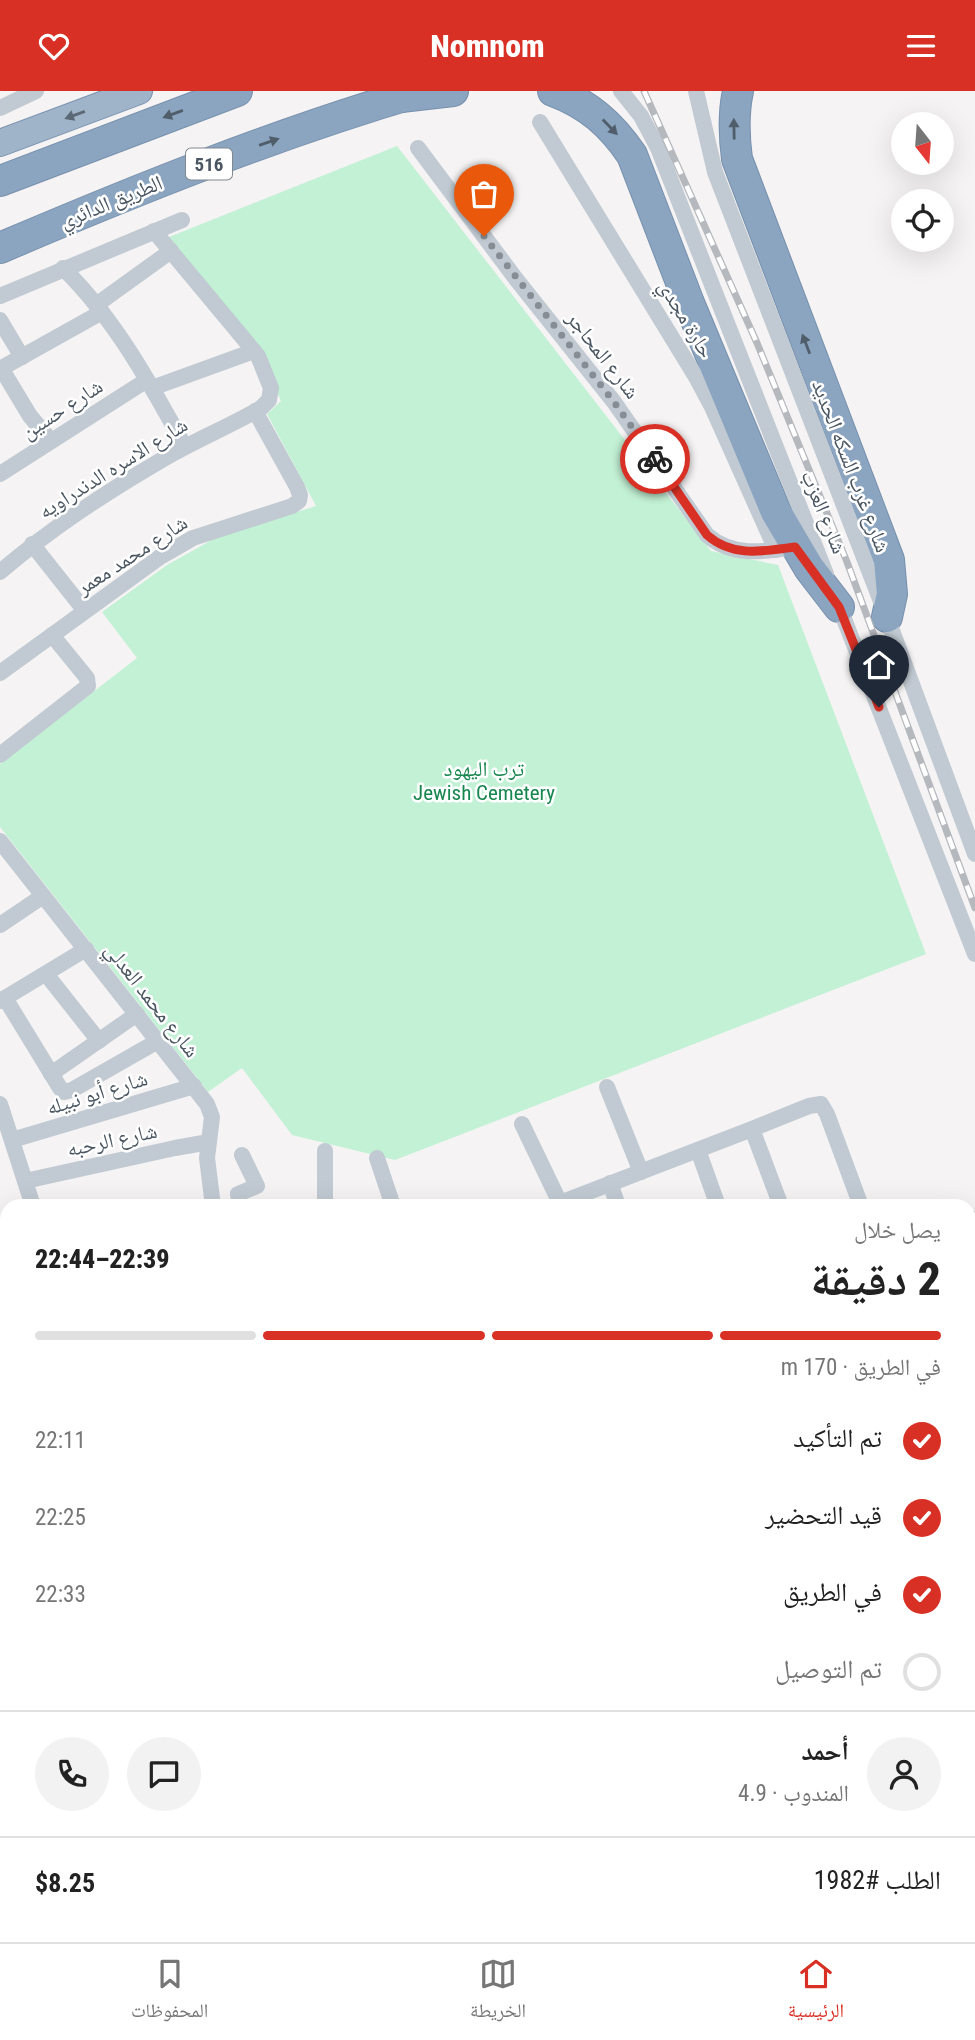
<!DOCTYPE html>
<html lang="ar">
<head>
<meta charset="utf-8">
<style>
  body { margin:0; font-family:"Roboto Condensed","Noto Naskh Arabic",sans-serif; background:#f2f2f2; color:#222; direction:rtl; height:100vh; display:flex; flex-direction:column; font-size:26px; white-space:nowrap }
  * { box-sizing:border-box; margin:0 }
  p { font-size:23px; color:#767676 }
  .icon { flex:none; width:38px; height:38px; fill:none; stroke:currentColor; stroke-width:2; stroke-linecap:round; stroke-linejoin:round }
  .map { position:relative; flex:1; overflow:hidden; direction:ltr }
  .panel { position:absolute; left:0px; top:1108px; width:976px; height:744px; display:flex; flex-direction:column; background:#fff; border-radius:21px 21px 0 0; box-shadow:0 7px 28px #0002; direction:rtl }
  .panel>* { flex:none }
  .needle { width:46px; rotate:163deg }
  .controls { position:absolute; left:891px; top:21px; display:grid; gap:14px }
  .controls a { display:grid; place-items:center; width:63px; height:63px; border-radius:50%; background:#fff; box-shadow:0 7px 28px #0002; font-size:35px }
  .pin { position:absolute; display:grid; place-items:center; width:60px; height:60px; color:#fff; margin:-72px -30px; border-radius:50% 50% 50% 0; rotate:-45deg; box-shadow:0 0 7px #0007 }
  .pin .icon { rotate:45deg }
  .courier { position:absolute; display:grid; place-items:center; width:70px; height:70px; margin:-35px; border:5px solid #d93025; border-radius:50%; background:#fff; color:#222; box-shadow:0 2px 9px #0007 }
  .headline em { font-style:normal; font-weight:800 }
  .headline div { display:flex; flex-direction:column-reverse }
  .headline { display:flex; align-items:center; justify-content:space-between; height:119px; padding:0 35px }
  h1 { font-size:46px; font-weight:800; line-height:52px }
  .bar { display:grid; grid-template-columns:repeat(4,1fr); gap:10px 7px; align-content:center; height:84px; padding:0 35px }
  .bar i { height:9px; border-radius:5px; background:#e0e0e0 }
  .bar .active { background:#d93025 }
  .bar p { grid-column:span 4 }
  .line { display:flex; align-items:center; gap:18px; padding:0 35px; border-top:2px solid #e0e0e0 }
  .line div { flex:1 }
  .round { display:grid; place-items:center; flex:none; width:74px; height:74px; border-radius:37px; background:#f2f2f2 }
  ol { padding:0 35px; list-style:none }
  li { display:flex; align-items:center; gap:21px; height:77px }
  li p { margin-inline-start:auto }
  li .icon { padding:7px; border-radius:50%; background:#d93025; color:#fff; stroke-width:4 }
  li:last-child { color:#767676 }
  li i { width:38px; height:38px; border:4px solid #e0e0e0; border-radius:50% }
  header { display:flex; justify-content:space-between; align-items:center; height:91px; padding:0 35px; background:#d93025; color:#fff; font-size:32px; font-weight:800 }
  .menu { display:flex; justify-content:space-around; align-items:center; height:98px; border-top:2px solid #e0e0e0; background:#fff; font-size:19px; color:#767676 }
  .menu a { display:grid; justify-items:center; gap:4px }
  .menu .active { color:#d93025 }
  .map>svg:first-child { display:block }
  .green { fill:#c3f1d5 }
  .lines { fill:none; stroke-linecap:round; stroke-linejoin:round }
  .trunk-casing { stroke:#7690ad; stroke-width:28 }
  .motorway-casing { stroke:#7690ad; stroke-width:32 }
  .minor { stroke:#c1cad2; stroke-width:16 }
  .trunk { stroke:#9fb4c9; stroke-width:26 }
  .motorway { stroke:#8ba5c1; stroke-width:30 }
  .rail-casing { stroke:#b5b8bd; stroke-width:7 }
  .rail { stroke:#fff; stroke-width:4.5; stroke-dasharray:13; stroke-linecap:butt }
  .oneway { fill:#505e6b }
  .oneway2 { fill:#5b6976 }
  .done { stroke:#868d94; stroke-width:7; stroke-dasharray:0 12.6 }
  .route { stroke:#d93025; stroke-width:9 }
  .labels { text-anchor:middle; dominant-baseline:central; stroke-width:5; stroke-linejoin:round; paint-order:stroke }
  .shield { fill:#fff; stroke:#808990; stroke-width:2 }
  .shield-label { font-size:19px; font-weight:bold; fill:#4a5661 }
  .street-label { font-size:21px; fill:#4a5661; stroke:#fff }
  .park-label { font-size:21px; fill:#17864f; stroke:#fff }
</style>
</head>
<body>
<header><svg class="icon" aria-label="menu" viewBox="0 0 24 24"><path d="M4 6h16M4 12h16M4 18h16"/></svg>Nomnom<svg class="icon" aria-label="heart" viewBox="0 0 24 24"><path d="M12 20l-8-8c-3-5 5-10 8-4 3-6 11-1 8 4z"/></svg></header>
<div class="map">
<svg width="975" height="1851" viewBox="0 0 975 1851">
  <rect width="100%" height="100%" fill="#f5f3f3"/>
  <path class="green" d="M397,55l314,405 67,14 148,389 -531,206 -103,-25 -50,-67 -34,24 -208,-265v-63l137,-106 -35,-46 65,-47 50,-28 99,-31 -49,-92 14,-13 -23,-51 -89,-113z"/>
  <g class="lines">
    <defs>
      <path id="trunk" d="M0,52l139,-52"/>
      <g id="motorway">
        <path d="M553,0c35,13 58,33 79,64l57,148 87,209 33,56 30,39"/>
        <path d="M738,0c-5,23 -4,45 -1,68l152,401 3,34 -5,23"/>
        <path d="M401,6l52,-6"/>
        <path d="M0,90l237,-90"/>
        <path d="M0,157c138,-59 278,-115 421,-157"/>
      </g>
    </defs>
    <use href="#trunk" class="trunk-casing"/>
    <use href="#motorway" class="motorway-casing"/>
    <g class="minor">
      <path d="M621,0l20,25 17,32 168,426"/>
      <path d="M696,0l19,81 172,445 88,237"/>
      <path d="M0,17l36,-17"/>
      <path d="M540,31l156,255 16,30 64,143"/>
      <path d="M418,57l98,131 98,123 93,133c27,24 62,16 94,11"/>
      <path d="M63,177c52,51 87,115 122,179"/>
      <path d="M0,205l182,-76"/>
      <path d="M96,214l75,-54"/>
      <path d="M0,229l22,37"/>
      <path d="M1,277l29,48 21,25"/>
      <path d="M0,278l102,-57"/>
      <path d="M152,297l102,-37"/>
      <path d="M0,383l147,-94"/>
      <path d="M32,453l53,67"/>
      <path d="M0,481c53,-45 105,-79 165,-114 31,-18 65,-32 96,-50l8,-8 2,-12 -13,-32 -104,-125"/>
      <path d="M837,510l138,353"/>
      <path d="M0,582l160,-116 33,-19 99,-32 7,-5 1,-6 -3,-8 -42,-76"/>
      <path d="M0,664l88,-69 -1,-8 -35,-43"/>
      <path d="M0,750l207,263 5,13 -5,41 6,48"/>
      <path d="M0,834l43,-29"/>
      <path d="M46,883l53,67"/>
      <path d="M5,907l55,90 4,4 8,-2 86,-49"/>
      <path d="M0,910l86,-52"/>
      <path d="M51,983l86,-60"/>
      <path d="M607,996l34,85"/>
      <path d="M0,1013l33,102"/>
      <path d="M522,1033l38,79 192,-74 29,77"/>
      <path d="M752,1038l57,-23 12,-2 6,10 34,92"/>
      <path d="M12,1049l182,-54"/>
      <path d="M698,1059l20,56"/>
      <path d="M377,1067l16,48"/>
      <path d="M25,1090l150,-33 34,-6"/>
      <path d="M610,1092l8,23"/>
      <path d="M240,1115l-2,-12 19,-8 -15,-31"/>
      <path d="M325,1115v-55"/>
      <path d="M970,1130l5,-2"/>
      <path d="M0,1263l7,1"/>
      <path d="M970,1411h5"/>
      <path d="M970,1469l5,1"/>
      <path d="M0,1485l7,2"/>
      <path d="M970,1692l5,2"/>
    </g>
    <use href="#trunk" class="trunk"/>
    <use href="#motorway" class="motorway"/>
    <defs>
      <path id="rail" d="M644,0l113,252 90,219 128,346"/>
    </defs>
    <use href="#rail" class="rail-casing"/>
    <use href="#rail" class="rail"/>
  </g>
  <defs><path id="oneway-solid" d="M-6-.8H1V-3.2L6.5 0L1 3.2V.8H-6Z" transform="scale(1.75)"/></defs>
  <g class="oneway">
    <use href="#oneway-solid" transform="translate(173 23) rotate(160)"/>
    <use href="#oneway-solid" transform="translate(610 36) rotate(46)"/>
    <use href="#oneway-solid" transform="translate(734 38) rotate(-91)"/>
    <use href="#oneway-solid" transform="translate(269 51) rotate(-19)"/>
    <use href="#oneway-solid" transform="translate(806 253) rotate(-111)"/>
  </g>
  <use class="oneway2" href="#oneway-solid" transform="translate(75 24) rotate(160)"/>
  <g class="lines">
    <path class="done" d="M484,145l130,166 41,57"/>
    <path class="route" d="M655,368l52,76c26,23 57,16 88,12l44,60 40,100"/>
  </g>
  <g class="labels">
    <rect class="shield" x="186" y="57.5" width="46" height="31" rx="5"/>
    <g class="shield-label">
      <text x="209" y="73">516</text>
    </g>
    <g class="street-label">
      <text transform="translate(111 111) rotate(-22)">الطريق الدائري</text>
      <text transform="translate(686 228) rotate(59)">حارة مجدي</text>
      <text transform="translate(603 264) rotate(52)">شارع المحاجر</text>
      <text transform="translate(62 318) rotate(-33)">شارع حسين</text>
      <text transform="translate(851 375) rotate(69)">شارع غرب السكه الحديد</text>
      <text transform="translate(113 377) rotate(-32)">شارع الاسره الدندراويه</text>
      <text transform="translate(824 421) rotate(68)">شارع العزب</text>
      <text transform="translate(132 464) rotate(-33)">شارع محمد معمر</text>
      <text transform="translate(152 909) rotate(52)">شارع محمد العدلي</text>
      <text transform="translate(97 1002) rotate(-17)">شارع أبو نبيله</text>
      <text transform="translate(112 1049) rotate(-12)">شارع الرحبه</text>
    </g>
    <g class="park-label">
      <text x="484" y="678">ترب اليهود<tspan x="484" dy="24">Jewish Cemetery</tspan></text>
    </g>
  </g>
</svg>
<div class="controls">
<a><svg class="needle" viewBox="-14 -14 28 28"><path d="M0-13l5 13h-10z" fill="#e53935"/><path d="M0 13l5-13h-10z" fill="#767676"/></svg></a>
<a><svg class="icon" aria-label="locate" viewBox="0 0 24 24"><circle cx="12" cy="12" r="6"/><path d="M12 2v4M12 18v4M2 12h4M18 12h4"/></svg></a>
</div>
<div class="pin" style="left:484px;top:145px;background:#ea580c"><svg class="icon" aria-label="bag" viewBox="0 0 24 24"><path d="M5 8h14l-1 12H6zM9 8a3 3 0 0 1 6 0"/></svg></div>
<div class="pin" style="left:879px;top:616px;background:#1f2937"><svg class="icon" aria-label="home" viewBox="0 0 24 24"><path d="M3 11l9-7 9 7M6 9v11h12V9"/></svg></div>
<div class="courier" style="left:655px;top:368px"><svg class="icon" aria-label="bike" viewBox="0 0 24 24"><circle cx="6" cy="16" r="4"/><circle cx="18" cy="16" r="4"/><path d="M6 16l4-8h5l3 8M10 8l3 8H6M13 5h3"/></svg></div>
<section class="panel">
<div class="headline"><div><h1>2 دقيقة</h1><p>يصل خلال</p></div><em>22:39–22:44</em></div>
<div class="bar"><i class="active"></i><i class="active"></i><i class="active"></i><i></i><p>في الطريق · 170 m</p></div>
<ol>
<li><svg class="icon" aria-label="check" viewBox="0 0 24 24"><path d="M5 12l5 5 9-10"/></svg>تم التأكيد<p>22:11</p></li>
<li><svg class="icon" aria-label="check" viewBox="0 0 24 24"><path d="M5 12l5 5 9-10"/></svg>قيد التحضير<p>22:25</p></li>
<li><svg class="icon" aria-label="check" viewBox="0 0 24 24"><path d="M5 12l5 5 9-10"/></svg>في الطريق<p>22:33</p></li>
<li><i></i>تم التوصيل</li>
</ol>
<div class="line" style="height:126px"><a class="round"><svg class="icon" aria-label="person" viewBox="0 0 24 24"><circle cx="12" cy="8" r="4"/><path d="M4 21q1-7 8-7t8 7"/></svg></a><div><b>أحمد</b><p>المندوب · 4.9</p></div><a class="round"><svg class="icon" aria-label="chat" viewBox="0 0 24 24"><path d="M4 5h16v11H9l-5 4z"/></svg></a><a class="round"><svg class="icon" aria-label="phone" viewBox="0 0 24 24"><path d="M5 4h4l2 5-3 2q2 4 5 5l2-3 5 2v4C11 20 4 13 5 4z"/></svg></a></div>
<div class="line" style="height:91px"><div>الطلب #1982</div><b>$8.25</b></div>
</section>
</div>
<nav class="menu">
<a class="active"><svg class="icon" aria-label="home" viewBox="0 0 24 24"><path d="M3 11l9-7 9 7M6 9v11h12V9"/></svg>الرئيسية</a>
<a><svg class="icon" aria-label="map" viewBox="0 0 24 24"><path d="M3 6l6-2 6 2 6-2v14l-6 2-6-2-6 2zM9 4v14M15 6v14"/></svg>الخريطة</a>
<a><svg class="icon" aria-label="saved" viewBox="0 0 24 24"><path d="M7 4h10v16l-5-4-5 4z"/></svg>المحفوظات</a>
</nav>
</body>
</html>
